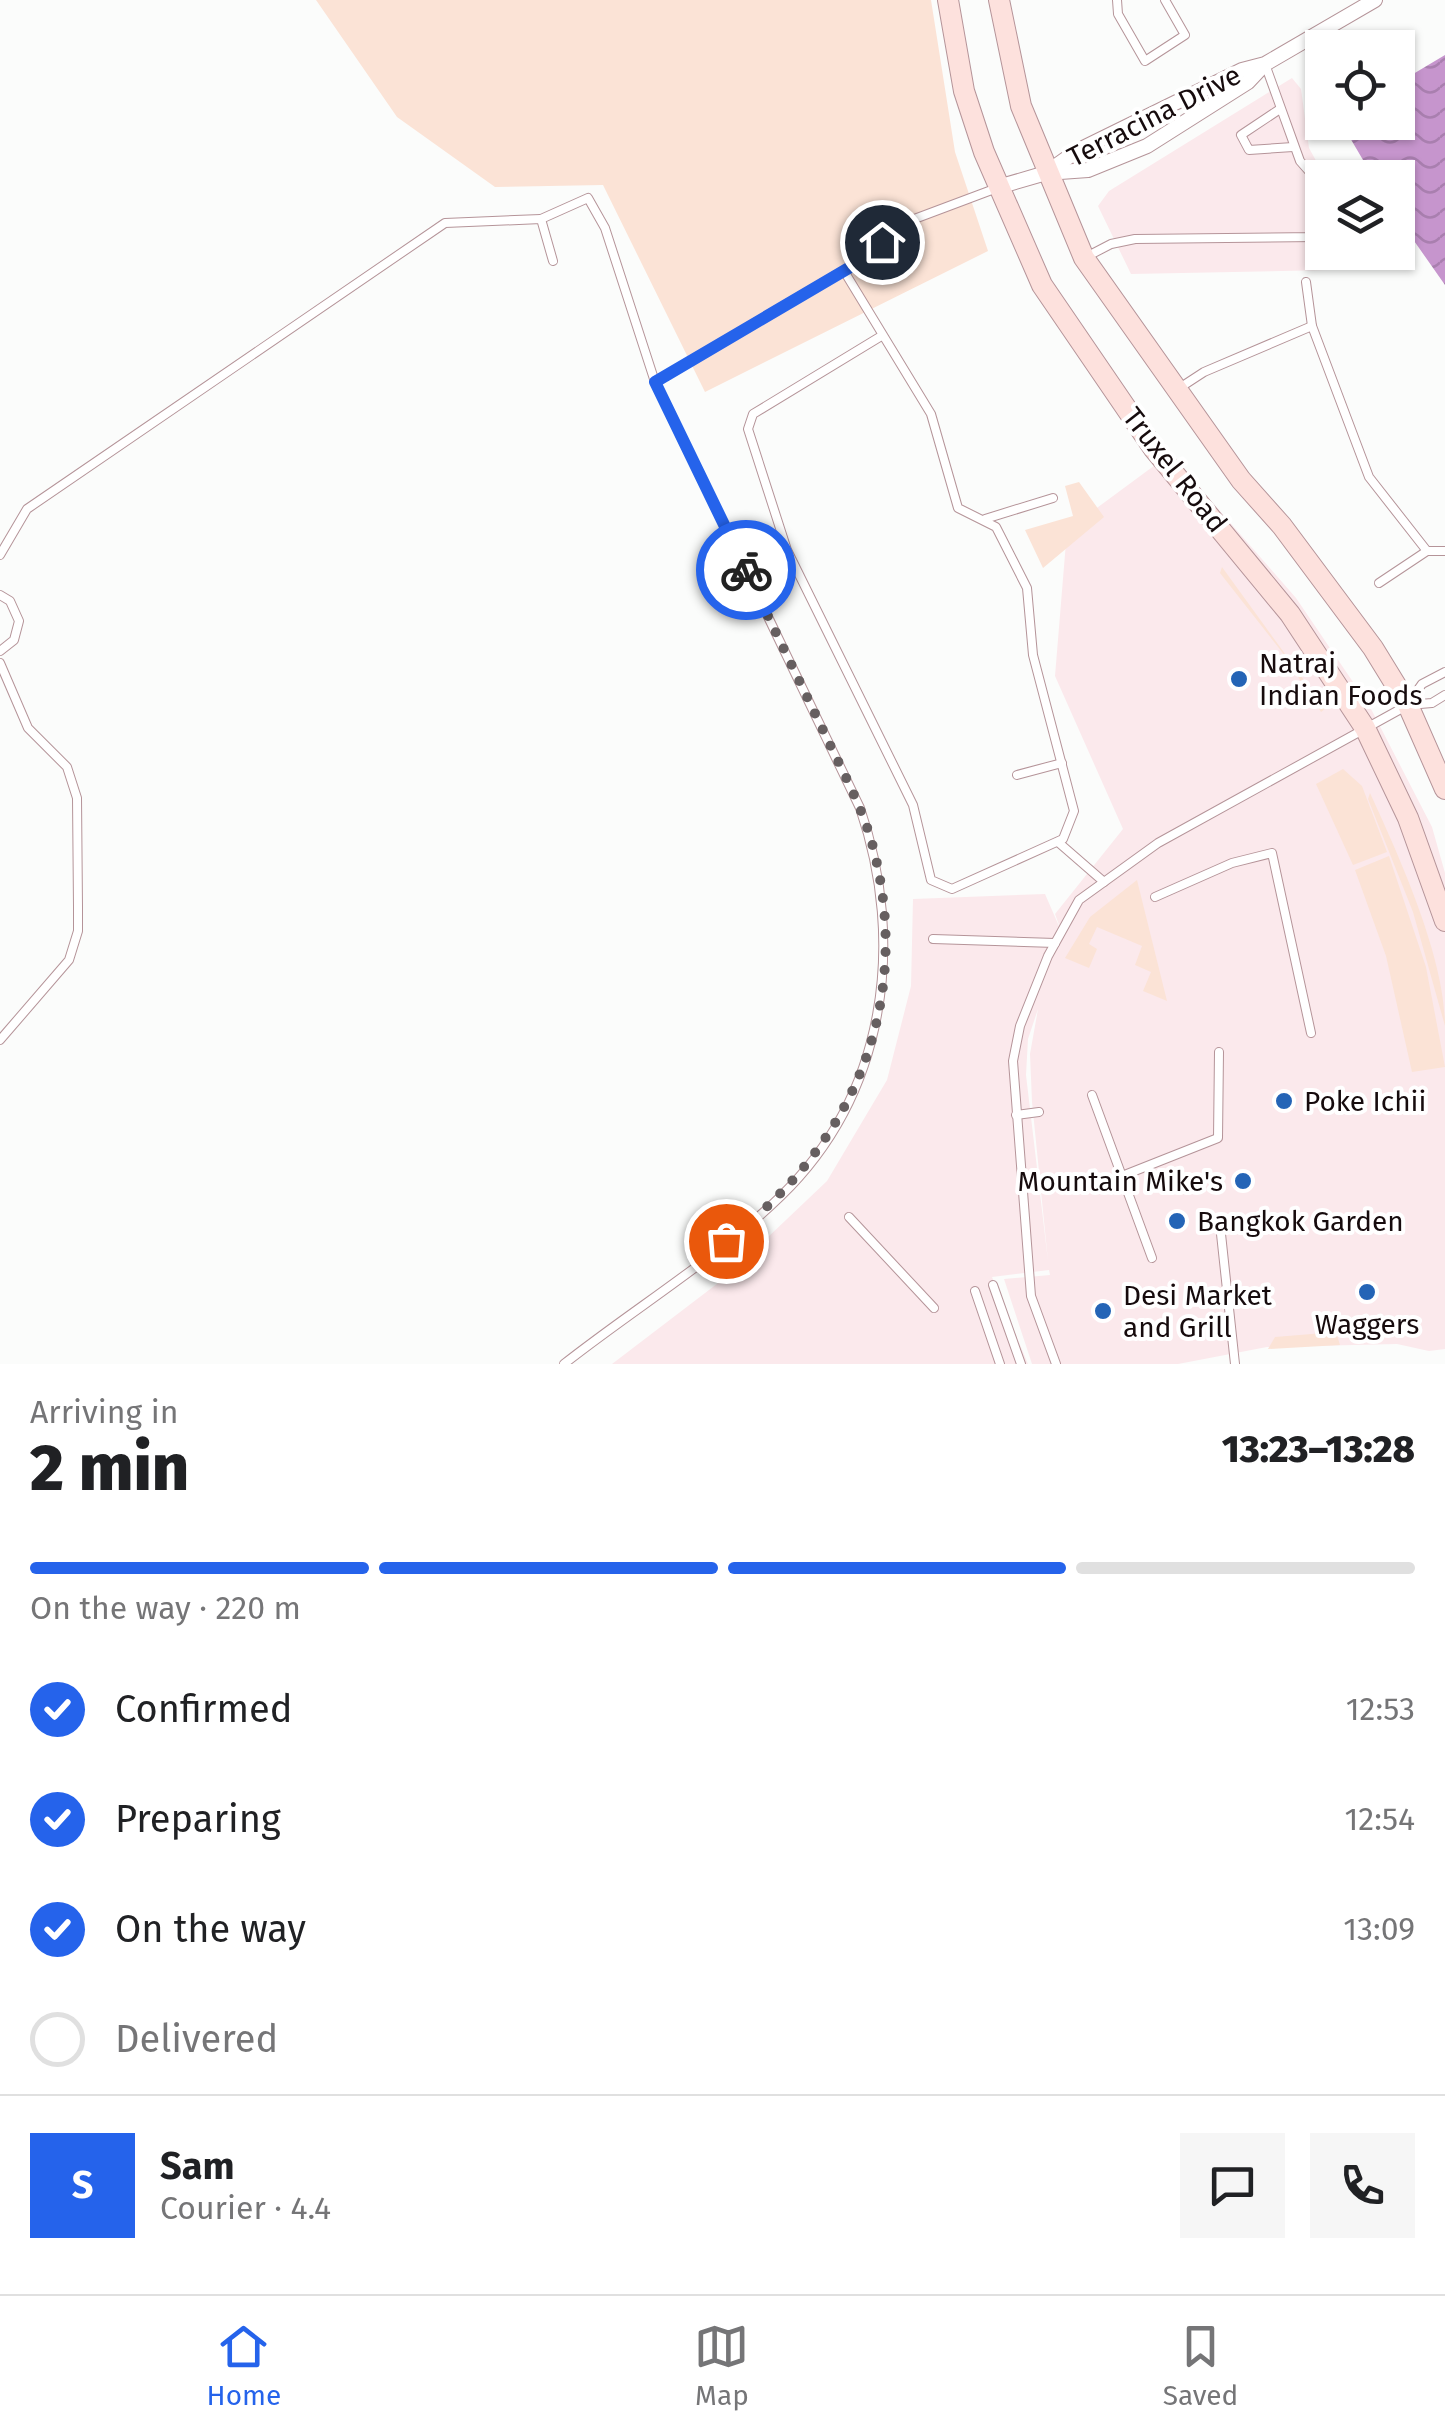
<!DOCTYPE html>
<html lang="en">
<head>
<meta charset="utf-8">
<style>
  body { margin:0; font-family:"Fira Sans",sans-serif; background:#f6f6f6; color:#202124; height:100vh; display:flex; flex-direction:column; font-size:38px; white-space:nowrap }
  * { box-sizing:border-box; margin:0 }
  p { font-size:32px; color:#757577 }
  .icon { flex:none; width:55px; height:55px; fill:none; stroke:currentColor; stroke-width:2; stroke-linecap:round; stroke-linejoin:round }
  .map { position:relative; height:1364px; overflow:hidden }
  .drawer { display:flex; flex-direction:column; background:#fff; flex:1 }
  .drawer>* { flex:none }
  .tools { position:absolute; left:1305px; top:30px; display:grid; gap:20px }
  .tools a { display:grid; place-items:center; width:110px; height:110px; border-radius:0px; background:#fff; box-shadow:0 2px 8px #0004; font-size:50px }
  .pin { position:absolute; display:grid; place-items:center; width:85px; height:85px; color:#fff; margin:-42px; border:5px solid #fff; border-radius:50%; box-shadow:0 2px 10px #0007 }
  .courier { position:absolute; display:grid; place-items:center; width:100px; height:100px; margin:-50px; border:8px solid #2563eb; border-radius:50%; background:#fff; color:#222; box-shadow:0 2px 12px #0007 }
  .head em { font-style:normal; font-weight:800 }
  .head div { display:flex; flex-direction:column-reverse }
  .head { display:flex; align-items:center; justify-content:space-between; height:170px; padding:0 30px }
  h1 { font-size:65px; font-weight:800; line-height:75px }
  .bar { display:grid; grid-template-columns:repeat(4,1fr); gap:15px 10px; align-content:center; height:120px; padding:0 30px }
  .bar i { height:12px; border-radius:8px; background:#e0e0e0 }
  .bar .selected { background:#2563eb }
  .bar p { grid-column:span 4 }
  .line { display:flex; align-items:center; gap:25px; padding:0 30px; border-top:2px solid #e0e0e0 }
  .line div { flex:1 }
  .round { display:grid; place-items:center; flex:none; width:105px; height:105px; border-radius:0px; background:#f6f6f6 }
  ol { padding:0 30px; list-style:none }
  li { display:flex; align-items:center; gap:30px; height:110px }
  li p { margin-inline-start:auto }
  li .icon { padding:10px; border-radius:50%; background:#2563eb; color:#fff; stroke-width:4 }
  li:last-child { color:#757577 }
  li i { width:55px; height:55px; border:5px solid #e0e0e0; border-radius:50% }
  .menu { display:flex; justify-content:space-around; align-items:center; height:140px; border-top:2px solid #e0e0e0; background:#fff; font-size:28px; color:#757577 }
  .menu a { display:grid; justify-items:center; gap:5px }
  .menu .selected { color:#2563eb }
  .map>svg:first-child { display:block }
  .built { fill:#fbe9ec; fill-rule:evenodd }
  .green { fill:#fbe3d6 }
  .water { fill:url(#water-waves) }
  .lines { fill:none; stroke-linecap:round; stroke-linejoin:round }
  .service-casing { stroke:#b59499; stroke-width:10 }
  .minor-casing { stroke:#b59499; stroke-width:16 }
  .secondary-casing { stroke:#b59499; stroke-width:22 }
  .service { stroke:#fff; stroke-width:8 }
  .minor { stroke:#fff; stroke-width:14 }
  .secondary { stroke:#fde1dd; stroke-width:20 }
  .done { stroke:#665f60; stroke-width:10; stroke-dasharray:0 18 }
  .route { stroke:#2563eb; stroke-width:12 }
  .poi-dot { fill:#2464b6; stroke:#fff; stroke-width:4 }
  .labels { text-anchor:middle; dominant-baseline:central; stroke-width:8; stroke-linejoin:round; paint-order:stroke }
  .street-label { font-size:28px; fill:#160b0d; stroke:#fff }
  .poi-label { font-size:28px; fill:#160b0d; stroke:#fff; text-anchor:start }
</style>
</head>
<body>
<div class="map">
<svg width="1445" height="1364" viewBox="0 0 1445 1364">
  <defs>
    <pattern id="water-waves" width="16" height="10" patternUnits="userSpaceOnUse" patternTransform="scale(2.5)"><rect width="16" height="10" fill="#c695cd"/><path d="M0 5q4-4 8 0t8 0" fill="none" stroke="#a97faf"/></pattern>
  </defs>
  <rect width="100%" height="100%" fill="#fbfcfb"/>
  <g class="built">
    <path d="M1292,78l9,11 8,59 16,29 -3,75 47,1 8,16 -246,5 -33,-68 11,-15z"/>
    <path d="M1170,454l126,144 74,109 62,120 13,46v476l-16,2 -32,-7 -130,3 -89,17h-146l-28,-85 46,-4 -1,-5 -57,7 36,87h-416l114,-87 101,-96 60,-101 24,-94 2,-87 132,-5 17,39 -7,-19 68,-85 -68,-153 12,-146zM1038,1009l-8,45 2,48 16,159 -22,-186 2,-36z"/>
  </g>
  <g class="green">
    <path d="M316,0h615l24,152 33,99 -283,141 -102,-207 -108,2 -98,-70z"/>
    <path d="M1079,482l25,35 -61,51 -18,-38 48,-14 -8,-30z"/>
    <path d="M1222,567l103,142 -4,3 -39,-60 -62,-79z"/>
    <path d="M1343,769l19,17 25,66 -34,13 -37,-81z"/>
    <path d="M1370,793c29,63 75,164 75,233l-32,-114 -45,-113z"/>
    <path d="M1389,856l37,111 19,100 -33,5 -26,-116 -31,-86z"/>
    <path d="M1137,880l30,121 -24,-10 8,-19 -16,-7 7,-19 -45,-19 -8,17 8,5 -8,19 -24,-10 25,-41z"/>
    <path d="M1336,1332l4,13 -72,4 7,-12z"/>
  </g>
  <path class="water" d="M1445,55v230l-47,-67v-40l-25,-1 -27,-46 1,-8 51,-1v-39z"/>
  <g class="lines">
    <defs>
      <g id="service">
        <path d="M1117,0l1,14 27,47 40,-26 -20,-35"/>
        <path d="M1265,64l35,97 22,25"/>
        <path d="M1280,109l-39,26 8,15 44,-3"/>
        <path d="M541,219l47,-21 17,30 50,154 205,426c46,135 26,286 -79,388 -65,63 -146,112 -217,168"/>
        <path d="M1086,257l25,-13 24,-5 182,-2 5,-45"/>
        <path d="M844,271l87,143 27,94 38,19 31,61 6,67 41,156 -11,28 -111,50 -21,-9 -18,-75 -126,-255 -39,-121 5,-15 130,-79"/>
        <path d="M1306,282l6,44 57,151 58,74h18"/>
        <path d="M655,382l208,-123 38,-35 96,-36"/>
        <path d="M1181,387l23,-15 108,-46"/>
        <path d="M985,519l68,-21"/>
        <path d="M0,555l27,-46 418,-286 96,-4 12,42"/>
        <path d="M1379,583l48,-32"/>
        <path d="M0,595l10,6 9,20 -5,19 -14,11"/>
        <path d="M0,663l28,65 39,39 10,31 1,109v24l-9,29 -69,80"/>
        <path d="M1410,701l12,-17 23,-12"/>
        <path d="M1017,775l45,-12"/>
        <path d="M1058,842l46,40"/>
        <path d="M1155,897l77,-34 40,-10 39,180"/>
        <path d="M933,939l122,4"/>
        <path d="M1092,1095l60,163"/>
        <path d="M1016,1115l23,-3"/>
        <path d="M1122,1176l96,-38 1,-86"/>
        <path d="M849,1217l85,91"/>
        <path d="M1221,1234l14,130"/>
        <path d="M993,1285l28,79"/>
        <path d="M975,1291l25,73"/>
        <path d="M1056,1364l-25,-68 -18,-235 7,-35 28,-70 31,-56 79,-57 250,-138 24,-2 13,-8"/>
      </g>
      <g id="minor">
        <path d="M1046,173l31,-22 165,-81 23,-6 110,-64"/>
        <path d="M998,187l48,-14 42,-3 59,-24 101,-64 16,-17"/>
      </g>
      <g id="secondary">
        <path d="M948,0l16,91 20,61 58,133 112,164 136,165 75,114 43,90 37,103"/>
        <path d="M999,0l22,106 63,152 157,222 41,46 91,122 35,57 37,84"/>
      </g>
    </defs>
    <use href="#service" class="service-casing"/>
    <use href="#minor" class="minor-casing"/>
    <use href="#secondary" class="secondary-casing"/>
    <use href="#service" class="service"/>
    <use href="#minor" class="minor"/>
    <use href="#secondary" class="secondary"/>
  </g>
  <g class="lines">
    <path class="done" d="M726,1241c127,-95 188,-237 147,-394 -11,-42 -33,-80 -51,-119 -25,-52 -51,-105 -76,-158"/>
    <path class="route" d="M746,570l-91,-188 209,-123 18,-17"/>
  </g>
  <g class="poi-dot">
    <circle cx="1239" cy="679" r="10"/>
    <circle cx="1284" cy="1101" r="10"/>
    <circle cx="1243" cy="1181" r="10"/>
    <circle cx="1177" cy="1221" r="10"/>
    <circle cx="1367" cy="1292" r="10"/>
    <circle cx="1103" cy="1311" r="10"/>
  </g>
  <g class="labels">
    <g class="street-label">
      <text transform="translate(1154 116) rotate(-27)">Terracina Drive</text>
      <text transform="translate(1175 470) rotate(52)">Truxel Road</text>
    </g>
    <g class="poi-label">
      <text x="1259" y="663">Natraj<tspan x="1259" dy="32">Indian Foods</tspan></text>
      <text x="1304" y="1101">Poke Ichii</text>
      <text x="1223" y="1181" text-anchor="end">Mountain Mike's</text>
      <text x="1197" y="1221">Bangkok Garden</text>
      <text x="1123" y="1295">Desi Market<tspan x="1123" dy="32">and Grill</tspan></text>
      <text x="1367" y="1324" text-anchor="middle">Waggers</text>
    </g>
  </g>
</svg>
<div class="tools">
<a><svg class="icon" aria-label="locate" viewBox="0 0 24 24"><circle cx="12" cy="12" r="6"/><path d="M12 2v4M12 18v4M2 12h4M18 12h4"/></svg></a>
<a><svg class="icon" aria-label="layers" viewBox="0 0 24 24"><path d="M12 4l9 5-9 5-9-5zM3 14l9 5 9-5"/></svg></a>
</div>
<div class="pin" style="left:726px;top:1241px;background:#ea580c"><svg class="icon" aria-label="bag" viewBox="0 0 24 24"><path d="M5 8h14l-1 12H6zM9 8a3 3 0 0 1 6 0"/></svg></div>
<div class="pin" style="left:882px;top:242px;background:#1f2937"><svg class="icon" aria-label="home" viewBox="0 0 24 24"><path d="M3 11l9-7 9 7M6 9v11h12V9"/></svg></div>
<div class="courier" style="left:746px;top:570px"><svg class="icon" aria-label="bike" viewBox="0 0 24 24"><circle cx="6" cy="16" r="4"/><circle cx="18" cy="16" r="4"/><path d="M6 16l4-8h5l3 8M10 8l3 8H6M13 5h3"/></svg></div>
</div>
<section class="drawer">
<div class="head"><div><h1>2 min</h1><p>Arriving in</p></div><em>13:23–13:28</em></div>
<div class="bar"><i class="selected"></i><i class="selected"></i><i class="selected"></i><i></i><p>On the way · 220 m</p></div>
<ol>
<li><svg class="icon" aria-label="check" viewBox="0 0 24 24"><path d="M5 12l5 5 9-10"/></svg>Confirmed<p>12:53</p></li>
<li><svg class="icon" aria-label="check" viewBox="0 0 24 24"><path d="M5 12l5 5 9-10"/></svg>Preparing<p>12:54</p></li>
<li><svg class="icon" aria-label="check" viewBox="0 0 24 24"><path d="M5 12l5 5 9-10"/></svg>On the way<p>13:09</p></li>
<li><i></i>Delivered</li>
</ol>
<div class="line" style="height:180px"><b class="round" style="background:#2563eb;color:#fff">S</b><div><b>Sam</b><p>Courier · 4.4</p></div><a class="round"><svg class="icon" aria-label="chat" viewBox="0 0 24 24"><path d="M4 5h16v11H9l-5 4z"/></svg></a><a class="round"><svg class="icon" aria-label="phone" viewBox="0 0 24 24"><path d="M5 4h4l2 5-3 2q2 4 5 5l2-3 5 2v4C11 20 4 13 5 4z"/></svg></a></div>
</section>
<nav class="menu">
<a class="selected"><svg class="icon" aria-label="home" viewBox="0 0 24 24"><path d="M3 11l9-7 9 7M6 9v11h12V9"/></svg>Home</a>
<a><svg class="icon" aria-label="map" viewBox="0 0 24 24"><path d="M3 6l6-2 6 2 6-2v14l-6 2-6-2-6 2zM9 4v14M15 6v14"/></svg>Map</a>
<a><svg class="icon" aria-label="saved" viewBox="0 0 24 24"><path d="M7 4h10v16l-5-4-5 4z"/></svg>Saved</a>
</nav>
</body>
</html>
